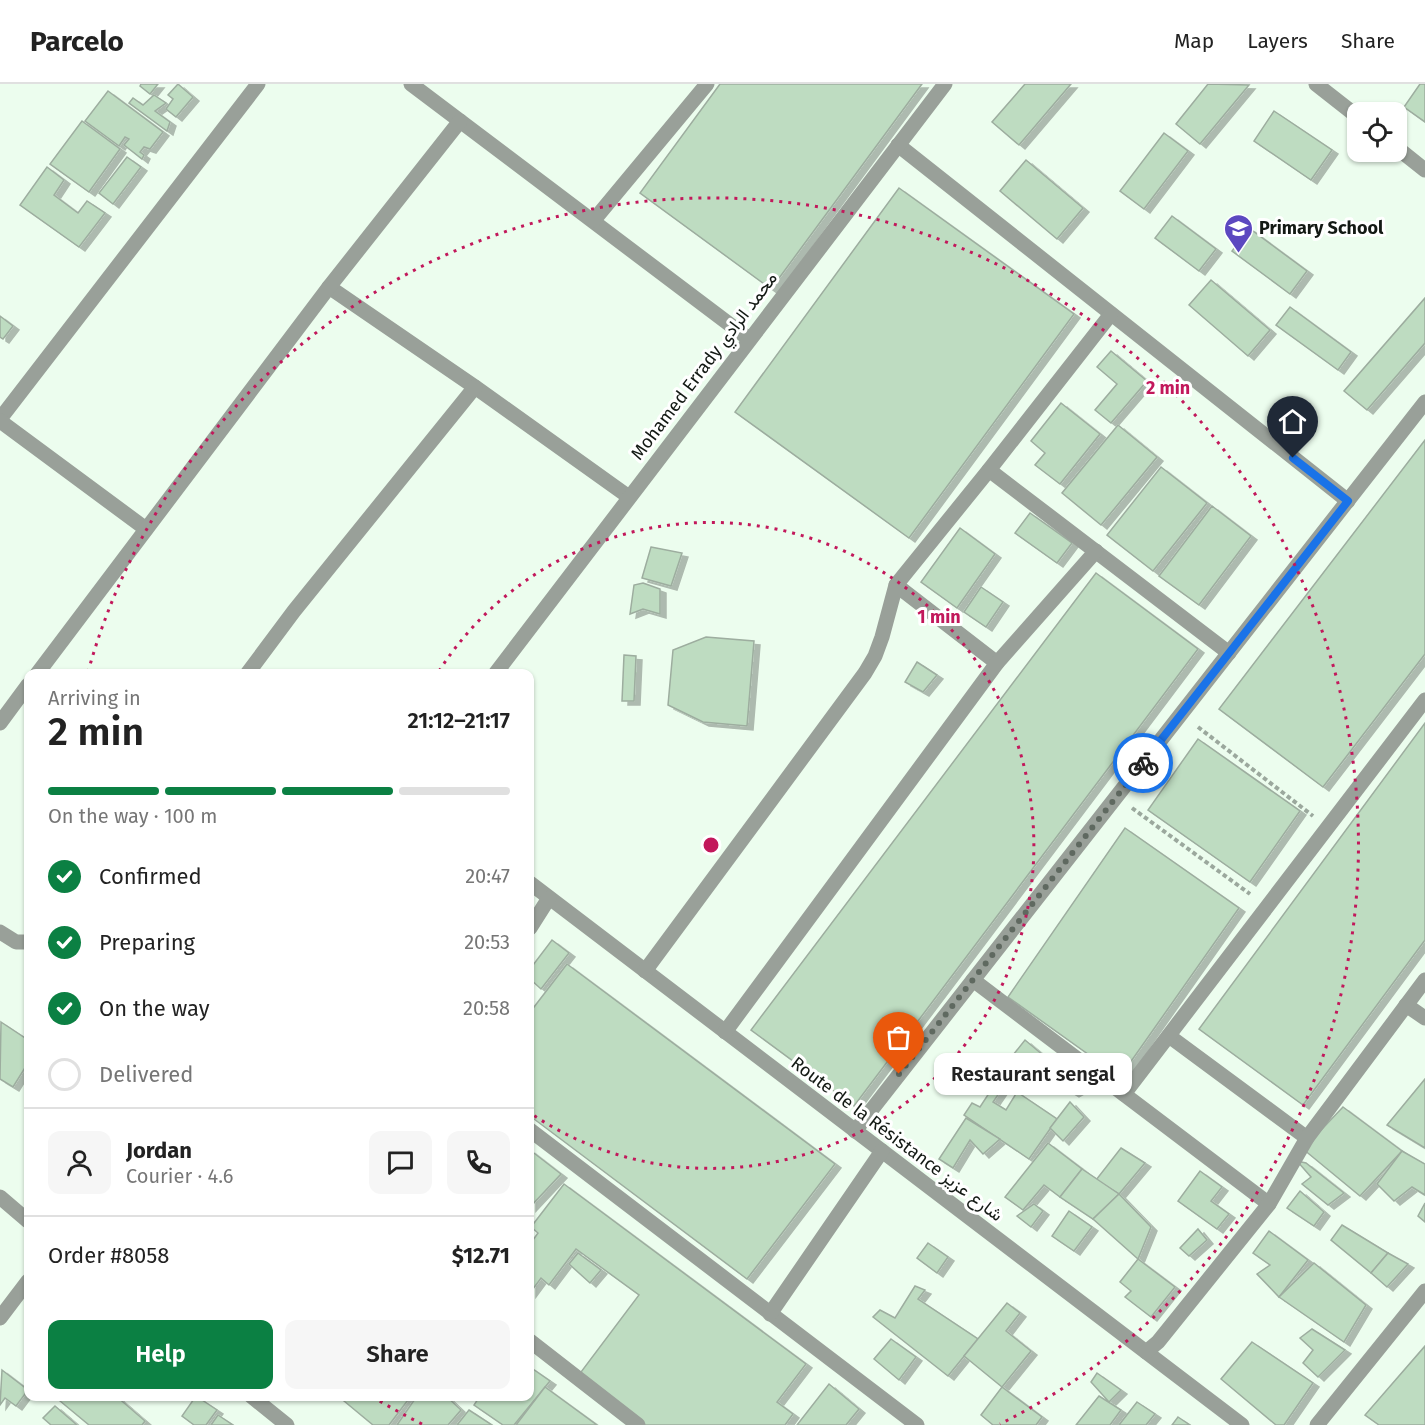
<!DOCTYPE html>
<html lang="en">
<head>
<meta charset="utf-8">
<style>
  body { margin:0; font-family:"Fira Sans",Vazirmatn,sans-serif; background:#f6f6f6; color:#222; height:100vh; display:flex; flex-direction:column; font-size:22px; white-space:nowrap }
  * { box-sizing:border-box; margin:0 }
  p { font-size:20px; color:#767676 }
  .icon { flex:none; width:33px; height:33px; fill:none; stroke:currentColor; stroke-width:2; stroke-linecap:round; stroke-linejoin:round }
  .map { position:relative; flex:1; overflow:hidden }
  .side { position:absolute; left:24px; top:585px; width:510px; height:732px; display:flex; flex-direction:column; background:#fff; border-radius:12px; box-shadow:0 2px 4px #0004 }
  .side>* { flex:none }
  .controls { position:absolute; left:1347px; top:18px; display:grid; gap:12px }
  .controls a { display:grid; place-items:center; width:60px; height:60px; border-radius:12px; background:#fff; box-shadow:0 2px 4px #0004; font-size:30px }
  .pin { position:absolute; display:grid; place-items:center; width:51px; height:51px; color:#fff; margin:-62px -26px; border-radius:50% 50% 50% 0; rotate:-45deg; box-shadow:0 0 6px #0007 }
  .pin .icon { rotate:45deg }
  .courier { position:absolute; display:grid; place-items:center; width:60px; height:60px; margin:-30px; border:4px solid #1a73e8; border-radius:50%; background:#fff; color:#222; box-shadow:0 2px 8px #0007 }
  .bubble { position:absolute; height:42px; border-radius:12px; background:#fff; box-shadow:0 2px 4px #0004; font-size:20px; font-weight:600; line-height:42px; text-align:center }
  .head em { font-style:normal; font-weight:600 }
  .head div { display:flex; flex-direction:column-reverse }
  .head { display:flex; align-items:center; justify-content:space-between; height:102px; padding:0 24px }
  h1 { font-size:39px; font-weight:600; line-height:45px }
  .bar { display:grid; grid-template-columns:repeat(4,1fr); gap:9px 6px; align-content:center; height:72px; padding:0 24px }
  .bar i { height:8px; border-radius:4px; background:#e0e0e0 }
  .bar .on { background:#0b8043 }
  .bar p { grid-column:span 4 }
  .line { display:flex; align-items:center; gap:15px; padding:0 24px; border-top:2px solid #e0e0e0 }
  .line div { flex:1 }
  .round { display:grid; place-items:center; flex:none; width:63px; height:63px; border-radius:12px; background:#f6f6f6 }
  ol { padding:0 24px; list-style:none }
  li { display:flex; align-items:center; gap:18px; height:66px }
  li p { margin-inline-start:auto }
  li .icon { padding:6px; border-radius:50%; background:#0b8043; color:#fff; stroke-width:4 }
  li:last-child { color:#767676 }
  li i { width:33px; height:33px; border:3px solid #e0e0e0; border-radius:50% }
  .button { display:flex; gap:12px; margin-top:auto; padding:12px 24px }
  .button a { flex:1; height:69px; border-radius:12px; background:#0b8043; color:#fff; font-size:24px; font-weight:600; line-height:69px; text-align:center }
  .button a+a { background:#f6f6f6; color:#222 }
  header { display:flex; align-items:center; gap:36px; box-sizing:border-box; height:84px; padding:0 30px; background:#fff; border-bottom:2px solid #e0e0e0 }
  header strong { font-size:28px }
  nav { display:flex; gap:33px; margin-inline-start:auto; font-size:21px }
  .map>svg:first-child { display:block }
  .building { fill:#bedcc1; stroke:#9dad9f; stroke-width:1.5; filter:url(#shadow) }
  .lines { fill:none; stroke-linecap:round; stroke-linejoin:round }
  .path { stroke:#9ba89d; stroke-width:4; stroke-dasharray:4.5 3; stroke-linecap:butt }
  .minor { stroke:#99a099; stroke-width:15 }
  .done { stroke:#5f6960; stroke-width:6; stroke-dasharray:0 10.8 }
  .route { stroke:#1a73e8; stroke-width:8 }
  .ring { fill:none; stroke:#c2185b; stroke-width:3; stroke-dasharray:3 6 }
  .labels { text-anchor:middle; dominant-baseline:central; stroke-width:6; stroke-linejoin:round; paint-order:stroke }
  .poi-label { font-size:18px; font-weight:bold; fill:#131914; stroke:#fff; text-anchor:start }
  .street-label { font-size:18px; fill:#131914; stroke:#fff }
  .centre { fill:#c2185b; stroke:#fff; stroke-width:3 }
  .ring-label { font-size:18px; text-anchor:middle; font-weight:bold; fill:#c2185b; stroke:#fff; stroke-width:6; stroke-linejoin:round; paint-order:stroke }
</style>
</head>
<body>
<header>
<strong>Parcelo</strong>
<nav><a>Map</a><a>Layers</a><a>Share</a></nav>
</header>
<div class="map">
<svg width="1425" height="1341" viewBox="0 0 1425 1341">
  <defs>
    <filter id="shadow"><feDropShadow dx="6" dy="4" stdDeviation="0" flood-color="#0004"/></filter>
  </defs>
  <rect width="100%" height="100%" fill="#ecfdee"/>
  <g class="building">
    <path d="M141,0h17l-8,10 -10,-8z"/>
    <path d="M178,0l15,13 -17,20 -10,-8 7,-10 -5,-4z"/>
    <path d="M720,0h202l-151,205 -131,-96z"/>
    <path d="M1025,0h46l-52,61 -27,-23z"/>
    <path d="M1208,0l41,1 -49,59 -24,-20z"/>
    <path d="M1420,0h5v38l-21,-15z"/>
    <path d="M108,7l55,41 -13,17 -6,-2 -4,5 4,3 -2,4 -18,-14 5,-6 -4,-2 -6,9 -34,-25z"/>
    <path d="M154,11l12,8 -11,8 15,11 -3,9 -38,-28 4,-5 10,7z"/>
    <path d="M1274,27l58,39 -21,30 -57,-39z"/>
    <path d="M82,37l38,28 -31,43 -39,-28z"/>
    <path d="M1164,49l24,18 -44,58 -24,-18z"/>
    <path d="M127,73l14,10 -28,37 -14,-11z"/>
    <path d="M1026,76l57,48 -26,31 -57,-48z"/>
    <path d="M47,83l17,13 -10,15 24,18 9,-12 18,12 -26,34 -59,-42z"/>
    <path d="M899,104l175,126 -165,224 -174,-126z"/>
    <path d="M1172,132l44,33 -17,22 -44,-33z"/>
    <path d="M1249,144l58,43 -17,23 -58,-43z"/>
    <path d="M1211,196l59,50 -22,26 -59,-51z"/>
    <path d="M1425,214v45l-58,67 -23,-19z"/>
    <path d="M1290,223l61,45 -13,18 -62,-45z"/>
    <path d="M0,232l13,10 -10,13 -3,-2z"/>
    <path d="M1111,267l36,30 -36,42 -16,-13 22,-26 -20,-17z"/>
    <path d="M1061,319l39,31 -40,50 -25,-19 10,-12 -14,-12z"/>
    <path d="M1118,341l39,32 -56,68 -39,-32z"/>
    <path d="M1425,356v214l-102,133 -104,-78z"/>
    <path d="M1161,383l46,36 -54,68 -46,-36z"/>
    <path d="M1212,422l39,30 -52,69 -40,-29z"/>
    <path d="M1030,429l42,30 -15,20 -42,-30z"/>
    <path d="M960,444l35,26 -38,54 -36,-26z"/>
    <path d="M651,463l31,6 -11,33 -29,-8z"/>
    <path d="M1096,489l102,76 -344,457 -103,-76z"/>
    <path d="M643,499l17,6v25l-17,-5 -13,5 4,-29z"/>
    <path d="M981,503l22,15 -17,25 -22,-15z"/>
    <path d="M706,553l48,4 -7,85 -44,-4 -35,-17 5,-55z"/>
    <path d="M624,571l12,1 -2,45h-12z"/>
    <path d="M917,578l20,13 -14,17 -18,-10z"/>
    <path d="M1425,639v217l-122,165 -104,-76z"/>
    <path d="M1198,655l102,72 -50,71 -102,-72z"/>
    <path d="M1125,744l114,80 -119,169 -112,-80z"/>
    <path d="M552,856l17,13 -28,36 -11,-10v-10z"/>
    <path d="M567,880l268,200 -88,115 -217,-163v-113l4,4z"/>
    <path d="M1,938l27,18v23l-15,24 -13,-8z"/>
    <path d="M1025,956l25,21 -10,11 -11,-10 -18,22 -13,-10z"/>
    <path d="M1059,982l30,18 -16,9 -24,-15z"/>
    <path d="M1425,995v69l-38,-23z"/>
    <path d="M997,997l7,5 -11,16 13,8 11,-18 40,27 -28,40 -65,-44 8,-12 8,4z"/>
    <path d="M1070,1018l14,15 -21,24 -13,-13z"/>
    <path d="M1343,1023l59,44 -42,45 -57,-47z"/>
    <path d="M966,1034l34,21 -17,15 -13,-14 -17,28 -14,-9z"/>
    <path d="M1048,1059l34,26 -22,28 -16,-12 -21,25 -18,-13z"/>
    <path d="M1121,1064l24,15 -26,31 -23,-14z"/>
    <path d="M530,1066l31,24 -31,33z"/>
    <path d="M1402,1067l23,13v31l-13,-8 -18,14 -17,-17z"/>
    <path d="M1297,1077l9,2 38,30 -16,12 -26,-21 9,-7z"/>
    <path d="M1082,1085l37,25 -26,25 -33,-22z"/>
    <path d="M1200,1087l22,16 -11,14 18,13 -12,15 -39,-28z"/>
    <path d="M564,1100l242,180 -29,38 16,12 -8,11h-140l-67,-49 61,-81 -63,-46 -27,36 -8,-7 -11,15v-49l8,-11 -7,-6z"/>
    <path d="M1300,1107l24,21 -10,14 -27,-18z"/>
    <path d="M1119,1110l32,33 -13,32 -45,-40z"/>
    <path d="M1425,1119v19l-7,-6z"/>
    <path d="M1034,1120l9,7 -12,16 -14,-11z"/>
    <path d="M1069,1127l23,16 -18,24 -22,-15z"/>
    <path d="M1342,1141l46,28 -17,20 -40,-33z"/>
    <path d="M1198,1145l9,11 -18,16 -9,-8z"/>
    <path d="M1269,1147l39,29 -29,37 -22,-23 13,-9 -17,-12z"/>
    <path d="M928,1159l20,14 -11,16 -20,-15z"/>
    <path d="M578,1169l23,17 -11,13 -21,-19z"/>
    <path d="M1388,1169l20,11 -21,23 -16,-14z"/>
    <path d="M1138,1175l37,28 -24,30 -26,-20 6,-6 -11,-9z"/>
    <path d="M1314,1179l52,42 -22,37 -65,-45z"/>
    <path d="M915,1202l10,4 -7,9 60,40 -30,37 -75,-59 7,-7 15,8z"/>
    <path d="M1007,1219l13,10 -14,18 25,20 -29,36 -38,-31z"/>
    <path d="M1312,1245l33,21 -27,27 -15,-14 10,-13 -13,-12z"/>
    <path d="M891,1255l25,18 -17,23 -25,-21z"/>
    <path d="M1252,1258l61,41 -29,42h-8l-55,-46z"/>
    <path d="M1425,1262v79h-46l-14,-10z"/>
    <path d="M530,1283l20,14 -36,44h-11l-29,-20 6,-9h50z"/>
    <path d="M2,1286l26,20 -12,16 -11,-8 -5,7z"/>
    <path d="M1097,1289l24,17 -12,12 -18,-20z"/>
    <path d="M829,1300l30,25 -13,16h-49z"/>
    <path d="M545,1303l52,38h-81z"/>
    <path d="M1002,1303l40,30 -6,8h-43l-12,-10z"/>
    <path d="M64,1312h52l29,25 -3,4h-53l-29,-24z"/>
    <path d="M196,1312l21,14 -11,15h-12l-12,-9z"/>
    <path d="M349,1312h62l-22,29h-16l-29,-24z"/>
    <path d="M417,1312h29l15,14 -13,15h-51z"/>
    <path d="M1099,1312l22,14 -11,15h-34z"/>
    <path d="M1137,1318l18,12 -9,11h-27z"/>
    <path d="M55,1322l22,19h-26l-8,-7z"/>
    <path d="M469,1326l23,15h-35z"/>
    <path d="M218,1331l15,10h-22z"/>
    <path d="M1178,1333l12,8h-18z"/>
  </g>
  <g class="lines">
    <g class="path">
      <path d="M1198,643l115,89"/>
      <path d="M1132,724l118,86"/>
    </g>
    <g class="minor">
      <path d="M411,0l338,255"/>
      <path d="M1316,0l42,33"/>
      <path d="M898,61l450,356"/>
      <path d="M1396,63l29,23"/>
      <path d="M594,136l113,-136"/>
      <path d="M329,203l146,100 154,110"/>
      <path d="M0,335l258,-335"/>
      <path d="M0,337l146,108"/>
      <path d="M989,386l240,183"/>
      <path d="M896,501l101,78"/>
      <path d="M37,590l292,-387 131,-166"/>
      <path d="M247,590l47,-63 181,-224"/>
      <path d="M495,590l450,-590"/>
      <path d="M0,639l28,-38"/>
      <path d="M530,799l712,542"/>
      <path d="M530,844l19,-30"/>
      <path d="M0,848l16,10h12"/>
      <path d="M645,887l220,-298 10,-17 7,-19 14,-52 93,-115 122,-156"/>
      <path d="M973,896l296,224"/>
      <path d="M1406,921l19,13"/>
      <path d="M725,948l272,-369 99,-112"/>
      <path d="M1169,952l138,102"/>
      <path d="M1124,1010l301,-394"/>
      <path d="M530,1046l387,295"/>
      <path d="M855,1047l570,-729"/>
      <path d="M0,1113l28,24"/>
      <path d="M770,1230l112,-163"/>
      <path d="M0,1234l28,-37"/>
      <path d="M530,1257l108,84"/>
      <path d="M1146,1268l12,-10 111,-138 38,-66 118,-158"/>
      <path d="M251,1312l36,29"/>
      <path d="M1317,1341l108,-134"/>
    </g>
  </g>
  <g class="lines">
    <path class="done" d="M899,990l244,-311"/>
    <path class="route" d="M1143,679l205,-262 -55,-43"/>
  </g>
  <g class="ring">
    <path d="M439 587A323 323 0 1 1 530 1029"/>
    <path d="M422 1340A647 647 0 0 1 373 1313M88 588A647 647 0 1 1 1000 1340"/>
  </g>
  <defs>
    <symbol id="school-pin" viewBox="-11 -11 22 30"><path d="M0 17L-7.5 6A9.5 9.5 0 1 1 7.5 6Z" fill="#5c48c0" stroke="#fff"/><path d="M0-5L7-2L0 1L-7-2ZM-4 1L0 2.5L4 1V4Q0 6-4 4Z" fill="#fff"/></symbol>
  </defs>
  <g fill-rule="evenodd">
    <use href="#school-pin" x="1222" y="128" width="33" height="45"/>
  </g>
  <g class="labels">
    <g class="poi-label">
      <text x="1259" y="144">Primary School</text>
    </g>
    <g class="street-label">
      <text transform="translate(704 282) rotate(-53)">Mohamed Errady محمد الرادي</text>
      <text transform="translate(897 1055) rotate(37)">Route de la Résistance شارع عزيز</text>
    </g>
  </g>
  <circle cx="711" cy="761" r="9" class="centre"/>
  <g class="ring-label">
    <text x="1168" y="310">2 min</text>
    <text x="939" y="539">1 min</text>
  </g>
</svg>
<div class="controls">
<a><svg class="icon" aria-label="locate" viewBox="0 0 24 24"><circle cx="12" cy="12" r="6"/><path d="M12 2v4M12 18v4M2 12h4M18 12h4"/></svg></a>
</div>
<div class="pin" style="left:899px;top:990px;background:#ea580c"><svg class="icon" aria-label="bag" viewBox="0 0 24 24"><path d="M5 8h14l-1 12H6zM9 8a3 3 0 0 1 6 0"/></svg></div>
<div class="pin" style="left:1293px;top:374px;background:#1f2937"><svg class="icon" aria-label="home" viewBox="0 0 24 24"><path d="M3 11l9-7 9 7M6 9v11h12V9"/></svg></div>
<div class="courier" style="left:1143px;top:679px"><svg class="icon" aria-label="bike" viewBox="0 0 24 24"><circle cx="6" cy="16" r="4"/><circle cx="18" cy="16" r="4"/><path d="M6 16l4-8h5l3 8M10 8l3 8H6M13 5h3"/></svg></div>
<div class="bubble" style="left:934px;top:969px;width:198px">Restaurant sengal</div>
<section class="side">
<div class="head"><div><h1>2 min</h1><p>Arriving in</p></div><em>21:12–21:17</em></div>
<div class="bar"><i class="on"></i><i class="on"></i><i class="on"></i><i></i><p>On the way · 100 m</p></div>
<ol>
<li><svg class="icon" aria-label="check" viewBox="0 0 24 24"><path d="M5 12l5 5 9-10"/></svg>Confirmed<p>20:47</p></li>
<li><svg class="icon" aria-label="check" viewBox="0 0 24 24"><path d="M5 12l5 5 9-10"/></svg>Preparing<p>20:53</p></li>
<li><svg class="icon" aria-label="check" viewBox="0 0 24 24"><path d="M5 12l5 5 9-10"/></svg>On the way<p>20:58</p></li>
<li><i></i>Delivered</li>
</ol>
<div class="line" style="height:108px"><a class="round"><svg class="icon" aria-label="person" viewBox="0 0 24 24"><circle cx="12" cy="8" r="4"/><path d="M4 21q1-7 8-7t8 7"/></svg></a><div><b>Jordan</b><p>Courier · 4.6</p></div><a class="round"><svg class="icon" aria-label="chat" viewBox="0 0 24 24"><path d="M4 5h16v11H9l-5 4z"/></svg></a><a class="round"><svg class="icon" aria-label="phone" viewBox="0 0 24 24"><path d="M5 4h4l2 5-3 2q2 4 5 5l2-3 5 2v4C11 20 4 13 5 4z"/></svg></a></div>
<div class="line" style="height:78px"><div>Order #8058</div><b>$12.71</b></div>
<div class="button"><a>Help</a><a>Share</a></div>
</section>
</div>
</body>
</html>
